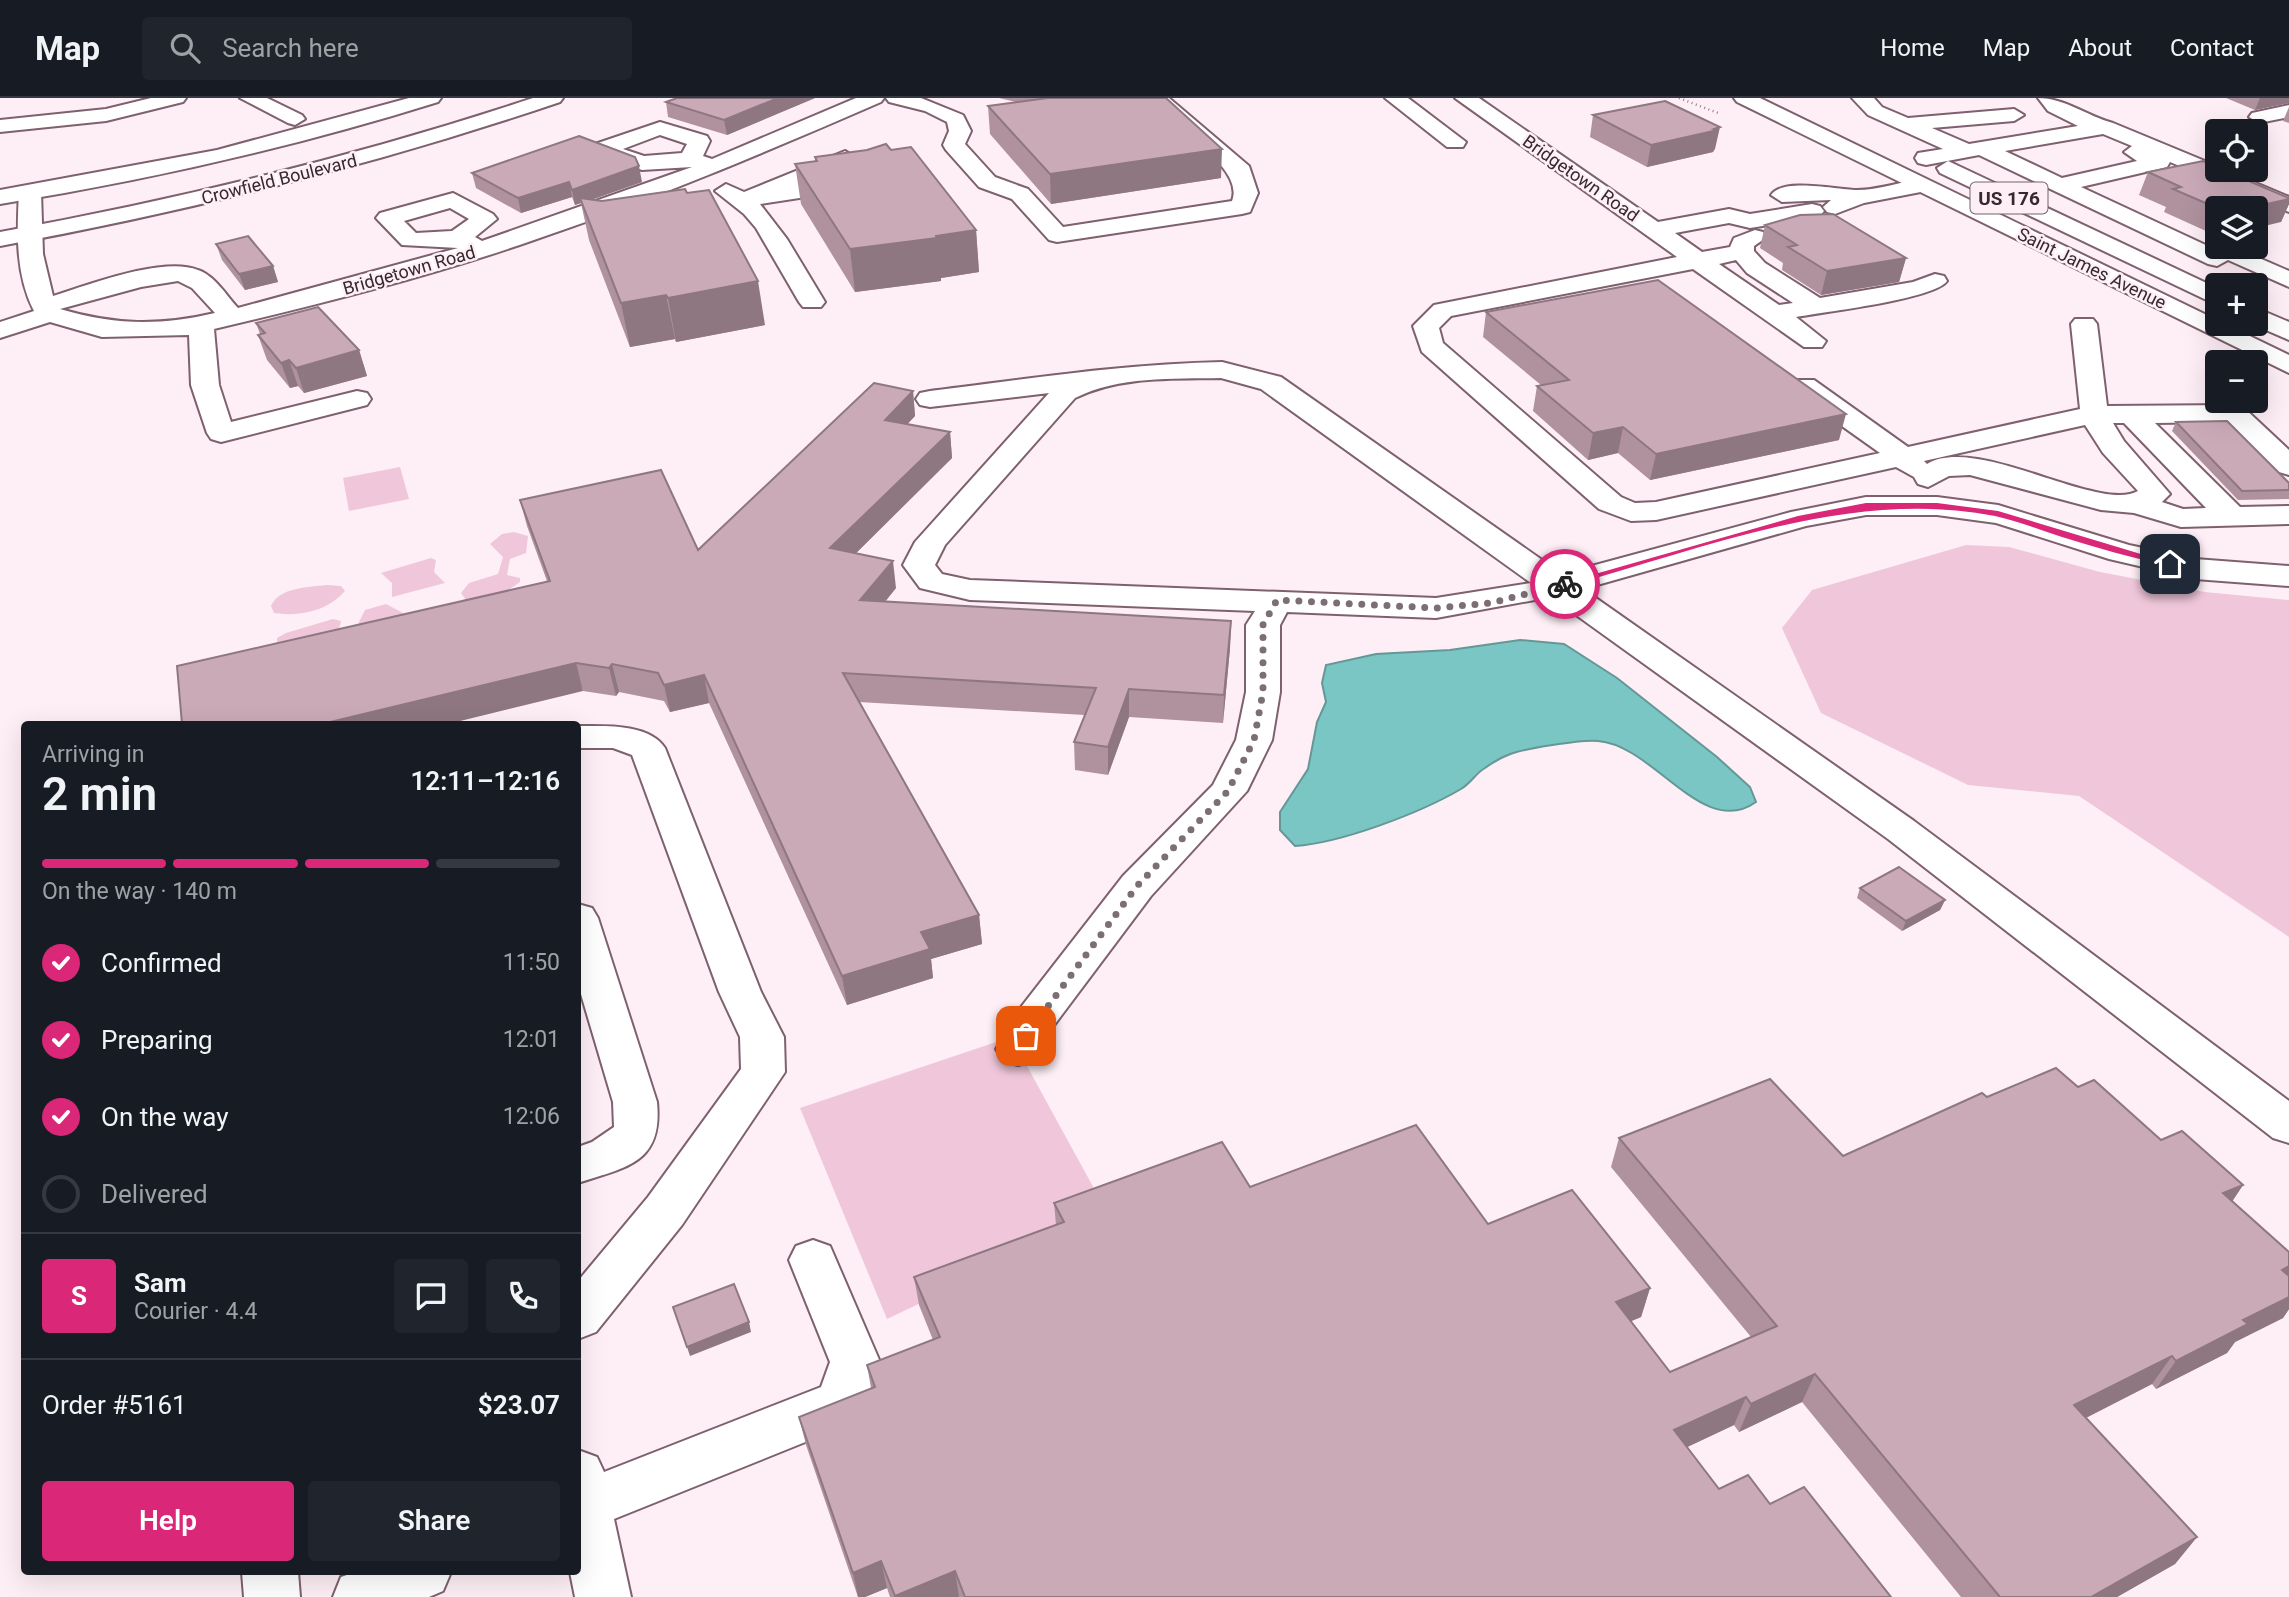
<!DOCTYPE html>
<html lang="en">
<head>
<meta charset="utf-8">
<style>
  body { margin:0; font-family:Roboto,sans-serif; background:#20242c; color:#f1f3f6; height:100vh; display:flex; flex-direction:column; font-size:26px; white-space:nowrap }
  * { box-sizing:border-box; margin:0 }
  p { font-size:23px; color:#9ea1a6 }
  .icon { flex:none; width:38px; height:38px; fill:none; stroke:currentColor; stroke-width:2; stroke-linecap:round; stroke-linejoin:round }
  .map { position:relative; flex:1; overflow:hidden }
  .drawer { position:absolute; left:21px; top:623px; width:560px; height:854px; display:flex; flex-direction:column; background:#171b24; border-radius:7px; box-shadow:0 7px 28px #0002 }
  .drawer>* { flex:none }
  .buttons { position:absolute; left:2205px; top:21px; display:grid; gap:14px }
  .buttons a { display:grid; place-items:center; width:63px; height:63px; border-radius:7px; background:#171b24; box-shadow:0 7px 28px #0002; font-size:35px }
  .pin { position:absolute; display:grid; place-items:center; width:60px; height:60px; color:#fff; margin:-30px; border-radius:14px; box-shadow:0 4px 10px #0006 }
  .courier { position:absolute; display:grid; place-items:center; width:70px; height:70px; margin:-35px; border:5px solid #db2777; border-radius:50%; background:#fff; color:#222; box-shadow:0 2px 9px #0007 }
  .head em { font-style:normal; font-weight:600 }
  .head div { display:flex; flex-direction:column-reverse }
  .head { display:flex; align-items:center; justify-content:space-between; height:119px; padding:0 21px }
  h1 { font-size:46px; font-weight:600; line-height:52px }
  .bar { display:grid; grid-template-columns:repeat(4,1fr); gap:10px 7px; align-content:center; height:84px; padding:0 21px }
  .bar i { height:9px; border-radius:5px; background:#363941 }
  .bar .on { background:#db2777 }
  .bar p { grid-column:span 4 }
  .line { display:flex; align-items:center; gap:18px; padding:0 21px; border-top:2px solid #363941 }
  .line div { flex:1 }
  .round { display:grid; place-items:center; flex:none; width:74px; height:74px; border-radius:7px; background:#20242c }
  ol { padding:0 21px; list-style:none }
  li { display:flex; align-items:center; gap:21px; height:77px }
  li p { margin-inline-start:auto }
  li .icon { padding:7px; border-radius:50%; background:#db2777; color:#fff; stroke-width:4 }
  li:last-child { color:#9ea1a6 }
  li i { width:38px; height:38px; border:4px solid #363941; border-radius:50% }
  .cta { display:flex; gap:14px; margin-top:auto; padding:14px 21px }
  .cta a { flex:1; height:80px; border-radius:7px; background:#db2777; color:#fff; font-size:28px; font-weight:600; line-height:80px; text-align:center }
  .cta a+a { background:#20242c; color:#f1f3f6 }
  header { display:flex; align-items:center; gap:42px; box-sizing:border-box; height:98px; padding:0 35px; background:#171b24; border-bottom:2px solid #363941 }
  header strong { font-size:33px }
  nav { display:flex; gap:38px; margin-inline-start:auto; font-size:24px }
  .search { width:490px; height:63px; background:#20242c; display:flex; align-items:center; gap:18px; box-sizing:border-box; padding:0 24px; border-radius:7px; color:#9ea1a6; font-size:26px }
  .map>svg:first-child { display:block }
  .green { fill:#f0c7da }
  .water { fill:#79c6c4; stroke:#659797; stroke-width:2 }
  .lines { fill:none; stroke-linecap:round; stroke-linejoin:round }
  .minor-casing { stroke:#7e606e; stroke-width:4 }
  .major-casing { stroke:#7e606e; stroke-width:4 }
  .path { stroke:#908288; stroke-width:2.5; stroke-dasharray:1 3.5; stroke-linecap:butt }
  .minor { fill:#fff; fill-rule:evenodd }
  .major { fill:#fff; fill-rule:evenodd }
  .wall { fill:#af929e }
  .shaded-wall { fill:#8e7781 }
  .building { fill:#cbaab8; stroke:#8e7781; stroke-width:2 }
  .route { fill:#db2777 }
  .done { stroke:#7b6e74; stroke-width:7; stroke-dasharray:0 12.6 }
  .labels { text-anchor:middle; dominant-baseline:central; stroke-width:5; stroke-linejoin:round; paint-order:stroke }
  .far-street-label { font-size:18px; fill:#35282e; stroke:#fdeff5 }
  .shield { fill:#fdeff5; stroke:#71646a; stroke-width:2 }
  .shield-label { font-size:19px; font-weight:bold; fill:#35282e }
</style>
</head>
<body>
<header>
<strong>Map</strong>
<div class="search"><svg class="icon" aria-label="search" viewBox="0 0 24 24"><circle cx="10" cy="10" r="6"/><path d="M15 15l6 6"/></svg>Search here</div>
<nav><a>Home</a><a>Map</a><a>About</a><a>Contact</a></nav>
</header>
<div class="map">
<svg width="2289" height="1499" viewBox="0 0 2289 1499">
  <rect width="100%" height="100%" fill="#fdeff5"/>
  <g class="green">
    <path d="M400,369l9,32 -60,12 -6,-33z"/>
    <path d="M514,434l14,4 -2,17 -16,6 -3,16 13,3v4l-13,9 -39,12 -7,-10 8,-10 29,-9 5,-17 -13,-13 12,-10z"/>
    <path d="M1966,447l43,2 91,25 105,20 84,8v337l-210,-141 -111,-11 -147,-72 -39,-85 30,-38z"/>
    <path d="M431,460l5,2 -2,12 11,11 -53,14v-14l-11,-10z"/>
    <path d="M327,487l14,1 4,5c-18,20 -44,26 -71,22l-3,-7c8,-19 39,-19 56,-21z"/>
    <path d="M386,506l19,10 -49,14 9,-18z"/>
    <path d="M333,521l8,2 -3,12 -61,14v-9l9,-5z"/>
    <path d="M1011,939l97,177 -221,105 -87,-211z"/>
  </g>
  <path class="water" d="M1520,542l44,4 53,34 100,79 33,30 6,15c-53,38 -102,-57 -158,-61 -14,-2 -78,8 -90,14 -8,3 -16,8 -23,13 -9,5 -15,16 -24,21 -41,24 -120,54 -166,57l-15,-16v-18l28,-43 9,-47 9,-20 -4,-19 4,-18 50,-11 74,-4z"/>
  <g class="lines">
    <defs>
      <g id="minor">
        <path d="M151,0h35l-3,4 -77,19 -106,11v-12l106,-11z"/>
        <path d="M240,0h27l35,17 3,4 -10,6 -7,-2z"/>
        <path d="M856,0h28l-3,4c-115,50 -231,99 -350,139 -103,36 -211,63 -317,88l5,56 12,37 126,-31 10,2 4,6 -4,6 -146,37 -10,-3 -4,-6 -16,-48 -2,-50 -87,2 -52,-15 -50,16v-16l34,-11c-19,-37 -17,-79 -15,-119l3,-5h16l3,5 2,62 10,42c35,-11 110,-40 145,-26 17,6 28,25 40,38l220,-60 -56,-3 -26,-27 4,-5 73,-20 40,21 4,5 -22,18 7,4 210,-74 -50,3 -47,-16 -3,-5 3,-5 65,-22 47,14 3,5 -7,15 9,3zM660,37l27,9 -5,9 -38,3 -21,-7zM450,110l19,11 -17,12 -36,2 -12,-12zM178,183l14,7 23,25c-56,13 -100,12 -155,-4l81,-22z"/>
        <path d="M886,0h35l42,17 8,16 -6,13 30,33 33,12 35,38 169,-26c14,-36 -66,-75 -85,-103h22l80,68 9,27 -8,19 -8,2 -185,28 -8,-2 -37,-41 -33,-12 -33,-37 -3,-5 6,-14 -2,-9 -22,-11 -36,-9z"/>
        <path d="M1385,0h23l58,44 -3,5h-16z"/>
        <path d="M1455,0h24l179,124 71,-13 21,5 62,-10 8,2 4,5 -4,5 -8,2 -62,10 -21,-5 -54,10 27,19 28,-5 4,-9 21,-8 8,2 4,5 -13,9v5l11,12 55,35 93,-16 22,-8 9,2 3,5c-12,18 -123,31 -151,36l30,24 -4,6h-18l-111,-78 -242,47 -12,12 4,15 178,154 14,6 21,-1 224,-49 -86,-61 -4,-6 4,-6h20l94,67 172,-38 -9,-85 4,-5h18l4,5 10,82 126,-1 10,2 46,43v25l-10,-3 -53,-50 -71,1 85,84 49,-1v18l-108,3 -47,-14 -33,-3 -131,-35 -21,1 -21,11 -10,-3 -4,-7 -18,-10 -240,53 -25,1 -32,-12 -177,-157 -9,-26 21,-21 243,-48zM1736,162l11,13 46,30 -14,2 -60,-41zM2113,325h11l82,85 -23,1 -21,-7 8,-8 -46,-53zM2085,327l18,28 35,38c-39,22 -162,-57 -211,-27l-3,-3z"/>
        <path d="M1852,0h22l8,9 26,11 106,-9 10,6 -10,6 -82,7 37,16 109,-18 -30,-15 -10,-13c27,0 49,18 75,25l104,43v4h8l64,27v15l-119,-50 -3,5 -86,20 144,67 11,-6 53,23v16l-61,-27 -11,6 -9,-2 -229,-109 -53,10 -8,-2 -3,-5 3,-5 25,-4 -75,-34zM2103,36l29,12 -8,6 13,9 -75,17 -57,-27z"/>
        <path d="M2289,7v12l-30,6 -10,-6 3,-4z"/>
        <path d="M845,53l11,7 -3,5 -51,21 48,-7 8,2 3,5 -3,5 -98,15 27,35 38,63 -4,5h-18l-4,-5 -43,-74 -12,-14 -29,-23 11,-7 18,8z"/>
        <path d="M1923,80l11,7 -3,5 -67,13 -29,11 -8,-2 -4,-5 8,-7 -49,2 -11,-7c12,-18 67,-5 86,-5 21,0 45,-8 66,-12z"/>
        <path d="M1222,264l59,15 281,197 229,-62 75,-15h71l61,8 131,40 66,14 94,7v20l-94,-7 -86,-20 -113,-36 -59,-8h-71l-60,11 -223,63 331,232 375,280v42l-16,-5 -385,-299 -337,-242 -115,21 -149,-6 -7,13v67l-8,48 -25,51 -96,105 -102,136 -16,29 -15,4 -15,-4 -7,-12 22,-38 105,-135 90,-91 23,-45 10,-48v-67l9,-14 -285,-11 -50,-12 -17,-23 12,-23 134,-149 -119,14 -10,-2 -4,-6 4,-6 10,-2c97,-12 194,-27 292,-29zM1221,280l40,11 270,194 -95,15 -466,-18 -28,-6 -7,-9 10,-20 130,-147c44,-22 97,-19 146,-20z"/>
        <path d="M578,628c26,0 71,-3 87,22l96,244 23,45 1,35 -103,153 -86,107 -18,7v-58l70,-84 93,-128 -1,-32 -21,-45 -87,-237 -19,-7h-35z"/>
        <path d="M578,806l14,4 6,10 59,184c6,61 -30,65 -79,81v-36l14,-5 22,-15 -1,-25 -35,-118z"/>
        <path d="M813,1142l17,6 50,116 -20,58 -246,99 17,78h-56l-5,-25h8v-122l19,7 7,15 217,-85 9,-25 -41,-102 7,-14z"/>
        <path d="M242,1474h56l2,25h-56z"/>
        <path d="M355,1474h96l-8,19 -14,6h-96l8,-20z"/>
      </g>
      <g id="major">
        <path d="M409,0h32l-3,4c-144,45 -289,78 -438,102v-14l217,-40z"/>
        <path d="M533,0h30l-3,4c-183,62 -370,109 -560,144v-14c181,-33 358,-76 533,-134z"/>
        <path d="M1734,0h26l457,222v4h8l64,31v18l-552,-271z"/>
        <path d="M1948,63l269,127v17l-277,-132 -3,-5z"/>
        <path d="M2256,210l33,14v18l-37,-16h4z"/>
      </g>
    </defs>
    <use href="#minor" class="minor-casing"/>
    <use href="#major" class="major-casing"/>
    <path class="path" d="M1679,0l39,15"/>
    <use href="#minor" class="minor"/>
    <use href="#major" class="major"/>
  </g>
  <g class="wall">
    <path d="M815,0l-88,37 -59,-18 -2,-15z"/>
    <path d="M999,0h167l55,80 -170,26 -61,-70 -2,-28 28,-4z"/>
    <path d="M2226,0h63v5l-34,7z"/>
    <path d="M2289,9v16l-6,-2z"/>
    <path d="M1593,17l122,34 -1,1 -1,2 -66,15 -57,-30z"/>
    <path d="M891,52l85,80 3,42 -38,6v3l-86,11 -54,-88 -6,-40 20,-3v-4z"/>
    <path d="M2148,74l141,26v6l-8,18 -64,-14v28l-53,-24 2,-5 -27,-12z"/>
    <path d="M472,75l170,9 -51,18 174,125 -89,17 -1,-3 -45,8 -41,-107 -8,-37 -6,2 -3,-8 -51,16 -45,-25z"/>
    <path d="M1765,127l141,33 -7,24 -78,13 -39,-25 1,-7 -23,-15z"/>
    <path d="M216,146l57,22 5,16 -33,8 -23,-30z"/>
    <path d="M1486,214l353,128 -189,40 -32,-27 -30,7 -55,-49 4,-25 4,-1 -58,-48z"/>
    <path d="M256,225l103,27 8,26 -63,17 -6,-7 -8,2 -23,-28 -9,-25 2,-1z"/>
    <path d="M913,293l2,25 -8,8 43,8 2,26 -96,95 40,35 -11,14 346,19 -1,27 -7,75 -94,-6 -21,58 -33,-5 -1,-28 11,-27 -226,-13 120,213 3,29 -51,15 2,19 -86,27 -138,-302 -39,9 -6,-11 -45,-9 -3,4 -33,-5 -36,-110 -20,-55 -7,-26 178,50z"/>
    <path d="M2176,324l113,61v16l-51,1 -66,-69z"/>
    <path d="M1860,790l85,12 -5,10 -38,21 -45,-33z"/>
    <path d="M2078,989l83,53 82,45 -11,16 57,51v57l-6,9 -48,24 -8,11 -71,36 -4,-5 -66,34 111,119 -22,27 -58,33h-156l-159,-195 -63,30 -5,-7 -47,22 32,42 51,15 121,93h-1001l-3,-9 -22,9h-7l-52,-152 -7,-28 72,-29 -4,-23 66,-25 -14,-35 -5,-28 142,-52 -2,-22 196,-16 238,37 162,64 -9,29 -10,4 39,51 81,-35 -140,-170 8,-29 224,18 144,-59z"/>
  </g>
  <g class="shaded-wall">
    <path d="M778,0h37l-88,37 -3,-15z"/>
    <path d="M2260,0h29v5l-34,7z"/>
    <path d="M1720,29l-5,22 -1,1 -1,2 -66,15 4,-22z"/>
    <path d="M1222,51l-1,29 -170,26 -1,-30z"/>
    <path d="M639,68l3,16 -60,21 -2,-5 1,5 -6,2 -3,-15z"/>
    <path d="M569,84l3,15 -51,16 -3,-15z"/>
    <path d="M2289,101v5l-8,18 -25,6v-20h-7z"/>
    <path d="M976,132l3,42 -38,6v3l-86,11 -5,-43z"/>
    <path d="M1906,160l-7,24 -78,13 6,-24z"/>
    <path d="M273,168l5,16 -33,8 -6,-16z"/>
    <path d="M758,183l7,44 -89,17 -8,-44z"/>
    <path d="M666,197l9,44 -45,8 -9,-44z"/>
    <path d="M359,252l8,26 -63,17 -8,-25z"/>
    <path d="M289,262l9,26 -8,2 -9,-25z"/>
    <path d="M913,293l2,25 -28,30 -2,-26z"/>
    <path d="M1846,316l-7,26 -189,40 6,-26z"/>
    <path d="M1623,329l-5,26 -30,7 5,-27z"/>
    <path d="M950,334l2,26 -118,117 -4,-27z"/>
    <path d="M893,463l3,27 -33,40 -3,-28z"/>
    <path d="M1231,523l-1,27 -7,75 1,-28z"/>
    <path d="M576,565l7,28 -135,33h-126z"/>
    <path d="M612,566l7,28 -3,4 -7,-28z"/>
    <path d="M704,577l5,28 -39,9 -6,-27z"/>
    <path d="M1129,591v28l-21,58v-28z"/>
    <path d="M1945,802l-5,10 -38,21 4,-10z"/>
    <path d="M979,817l3,29 -51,15 2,19 -86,27 -5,-29 79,-44z"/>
    <path d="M2243,1087l-19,29 -1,-21z"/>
    <path d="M2289,1168v10l-7,-6z"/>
    <path d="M1650,1190l-9,29 -33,14 8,-29z"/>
    <path d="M2289,1199v12l-6,9 -48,24 -8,11 -71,36 20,-28 67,-41z"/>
    <path d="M749,1224l2,10 -61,24 -3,-9z"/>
    <path d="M2172,1258l-20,28 -96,49 18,-28z"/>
    <path d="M1815,1276l-13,28 -63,30 12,-28z"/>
    <path d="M1746,1299l-12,28 -70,33 10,-28z"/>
    <path d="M2197,1439l-22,27 -58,33h-26z"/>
    <path d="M881,1463l6,27 -22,9h-7l-5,-24z"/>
    <path d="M955,1473l4,26h-64v-1z"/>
  </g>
  <g class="building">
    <path d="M677,0h101l-54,22 -58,-18z"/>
    <path d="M1048,0h118l56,51 -172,25 -62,-68z"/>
    <path d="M1665,3l55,26 -6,2 4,1 -67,15 -58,-30z"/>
    <path d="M579,38l56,21 4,9 -67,24 -3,-8 -51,16 -46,-25z"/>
    <path d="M886,46l5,6 20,-3 65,83 -40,6 1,2 -87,11 -55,-85 22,-3 -2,-4 52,-7z"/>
    <path d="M2203,63l14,6v3h6l66,28v1l-40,9h-32l-44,-19 8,-2 -33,-15z"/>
    <path d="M685,91l2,4 22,-3 49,91 -90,17 -2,-3 -45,8 -41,-105 22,3z"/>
    <path d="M1833,116l73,44 -79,13 -39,-24 9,-2 -32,-20 35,-10z"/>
    <path d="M248,138l25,30 -34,8 -23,-30z"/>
    <path d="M1658,182l188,134 -190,40 -33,-27 -30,6 -56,-47 32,-6 -83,-68z"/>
    <path d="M318,209l41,43 -63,18 -7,-8 -8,3 -23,-28 7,-2 -9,-10z"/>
    <path d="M874,285l39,8 -28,29 65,12 -120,116 63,13 -33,39 371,21 -7,74 -95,-6 -21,58 -34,-5 22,-54 -253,-15 136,242 -58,17 9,17 -88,27 -138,-301 -40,10 -6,-12 -46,-9 -3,4 -33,-5 -254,61h-140l-5,-58 373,-85 -30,-81 141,-30 37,80z"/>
    <path d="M2227,323l62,62v7l-47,1 -66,-69z"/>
    <path d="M1899,769l46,33 -39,21 -46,-33z"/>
    <path d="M2056,970l22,19 16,-7 67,60 21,-9 61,54 -20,8 66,59v14l-7,4 7,6v21l-46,23 5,4 -72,37 -4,-5 -98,49 123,132 -106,60h-91l-185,-223 -64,30 -5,-7 -72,33 45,59 29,-14 22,29 34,-17 87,110h-926l-10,-26 -60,25 -14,-35 -28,12 -54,-156 76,-30 -8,-22 73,-28 -26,-60 150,-55 -10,-19 168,-61 28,45 166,-62 72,99 84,-34 78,98 -34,14 54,70 107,-46 -158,-188 151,-59 73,77 139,-63 5,4z"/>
    <path d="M734,1186l15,38 -62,25 -14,-40z"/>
  </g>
  <path class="route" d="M1866,405h71l61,8 176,53 -4,2c-37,-8 -73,-18 -108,-29 -22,-7 -44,-16 -67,-21 -144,-28 -289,32 -427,70l-8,-2 238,-68z"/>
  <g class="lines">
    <path class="done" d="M1026,938l111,-150 91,-95 26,-51 9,-48v-67l14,-25 159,8 55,-5 74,-19"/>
  </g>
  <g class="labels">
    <g class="far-street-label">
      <text transform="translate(1581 80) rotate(35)">Bridgetown Road</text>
      <text transform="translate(279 81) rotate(-14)">Crowfield Boulevard</text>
      <text transform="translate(2092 170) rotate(26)">Saint James Avenue</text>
      <text transform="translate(409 172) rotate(-16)">Bridgetown Road</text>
    </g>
    <rect class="shield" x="1970.5" y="84.5" width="77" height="31" rx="5"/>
    <g class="shield-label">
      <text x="2009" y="100">US 176</text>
    </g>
  </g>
</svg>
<div class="buttons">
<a><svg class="icon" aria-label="locate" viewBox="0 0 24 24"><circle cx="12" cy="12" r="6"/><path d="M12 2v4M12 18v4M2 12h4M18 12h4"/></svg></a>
<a><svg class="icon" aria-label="layers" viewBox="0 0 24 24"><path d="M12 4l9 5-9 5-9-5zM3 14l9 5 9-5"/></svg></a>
<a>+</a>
<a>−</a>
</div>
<div class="pin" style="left:1026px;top:938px;background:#ea580c"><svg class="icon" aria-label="bag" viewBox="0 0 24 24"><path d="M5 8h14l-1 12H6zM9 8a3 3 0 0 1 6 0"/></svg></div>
<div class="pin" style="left:2170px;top:466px;background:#1f2937"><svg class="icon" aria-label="home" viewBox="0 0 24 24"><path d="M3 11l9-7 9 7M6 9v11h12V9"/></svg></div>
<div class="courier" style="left:1565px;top:486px"><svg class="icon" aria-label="bike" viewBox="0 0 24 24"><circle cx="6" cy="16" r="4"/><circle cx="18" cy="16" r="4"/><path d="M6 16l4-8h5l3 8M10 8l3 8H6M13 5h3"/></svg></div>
<section class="drawer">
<div class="head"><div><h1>2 min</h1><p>Arriving in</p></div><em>12:11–12:16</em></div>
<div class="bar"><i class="on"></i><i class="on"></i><i class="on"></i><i></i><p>On the way · 140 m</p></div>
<ol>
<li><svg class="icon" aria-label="check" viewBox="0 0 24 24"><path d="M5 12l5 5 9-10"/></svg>Confirmed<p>11:50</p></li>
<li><svg class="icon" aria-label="check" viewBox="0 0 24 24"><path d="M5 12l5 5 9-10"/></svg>Preparing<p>12:01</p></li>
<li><svg class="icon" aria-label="check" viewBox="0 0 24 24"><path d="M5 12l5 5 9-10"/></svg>On the way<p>12:06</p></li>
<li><i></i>Delivered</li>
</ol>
<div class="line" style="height:126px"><b class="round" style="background:#db2777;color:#fff">S</b><div><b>Sam</b><p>Courier · 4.4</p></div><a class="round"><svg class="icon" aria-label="chat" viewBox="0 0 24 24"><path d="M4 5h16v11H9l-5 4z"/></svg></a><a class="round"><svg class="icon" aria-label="phone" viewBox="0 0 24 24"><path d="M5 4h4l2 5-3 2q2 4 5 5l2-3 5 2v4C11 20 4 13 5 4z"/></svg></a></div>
<div class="line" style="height:91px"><div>Order #5161</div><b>$23.07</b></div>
<div class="cta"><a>Help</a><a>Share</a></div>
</section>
</div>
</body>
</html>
